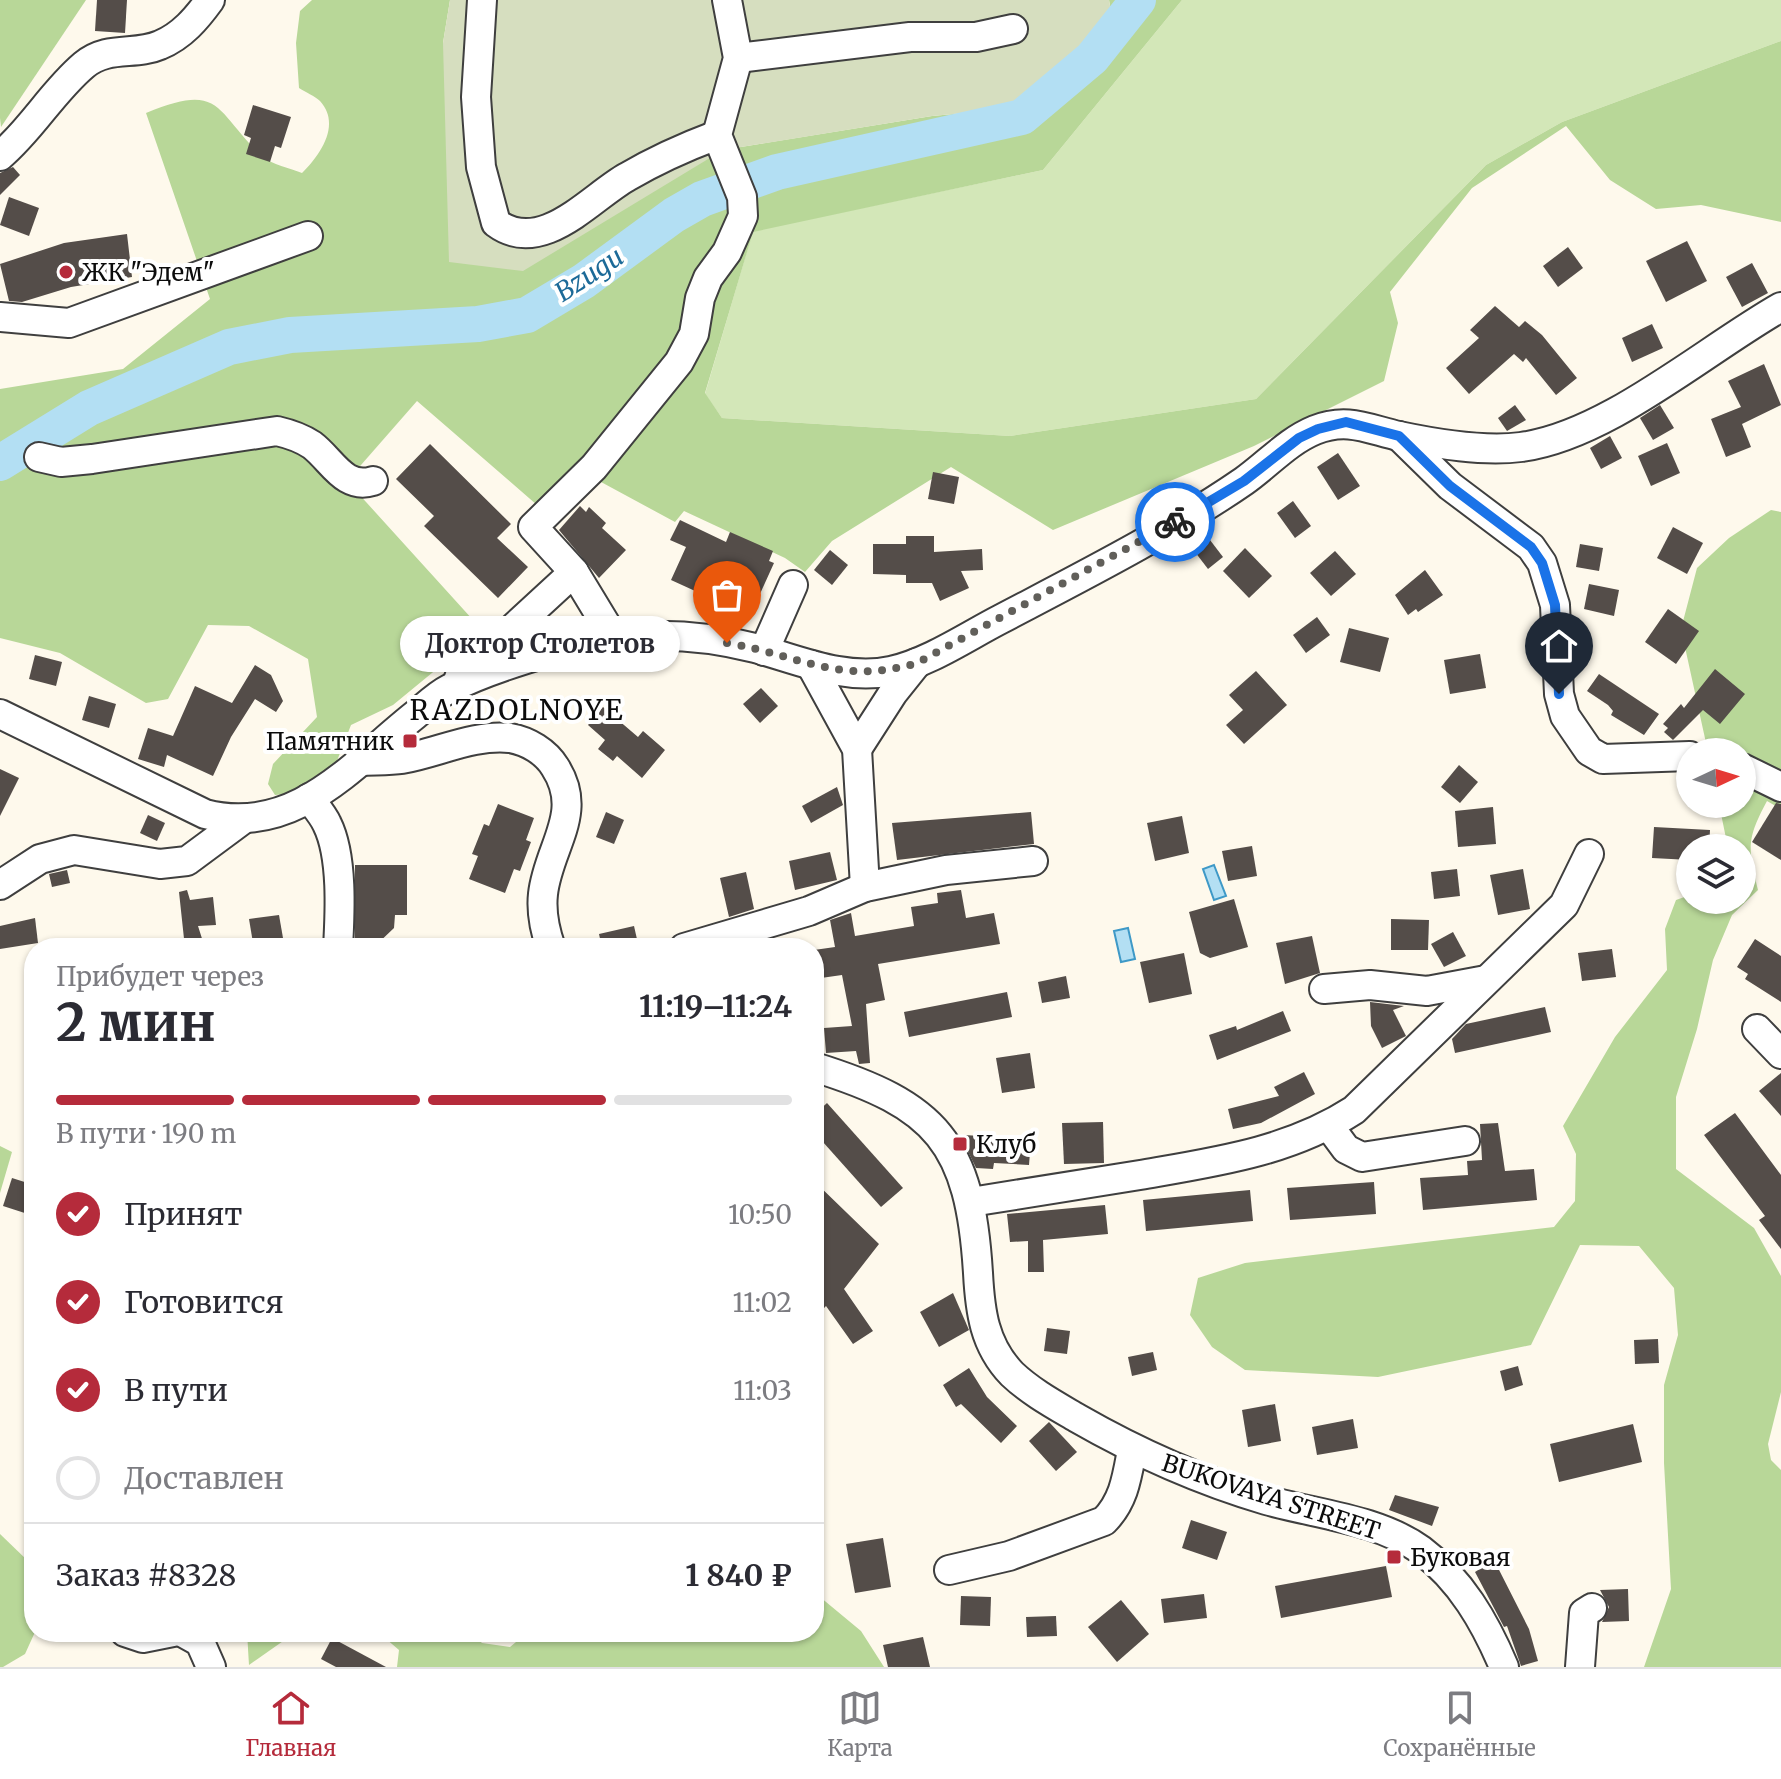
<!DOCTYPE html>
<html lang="ru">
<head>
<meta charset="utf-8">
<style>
  body { margin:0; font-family:Merriweather,serif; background:#f2f2f3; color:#2b2b33; height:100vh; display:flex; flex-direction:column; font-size:30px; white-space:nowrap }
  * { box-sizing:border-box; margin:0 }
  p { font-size:26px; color:#7c7c81 }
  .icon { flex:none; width:44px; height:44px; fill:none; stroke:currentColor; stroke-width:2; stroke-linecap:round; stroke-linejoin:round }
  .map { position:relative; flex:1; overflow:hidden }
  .details { position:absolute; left:24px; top:938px; width:800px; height:704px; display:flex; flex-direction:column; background:#fff; border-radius:32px; box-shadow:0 2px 6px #0004 }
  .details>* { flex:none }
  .needle { width:52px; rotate:86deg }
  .buttons { position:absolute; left:1676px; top:738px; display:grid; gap:16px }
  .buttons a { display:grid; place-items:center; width:80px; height:80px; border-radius:50%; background:#fff; box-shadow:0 2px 6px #0004; font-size:40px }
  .pin { position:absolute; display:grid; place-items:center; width:68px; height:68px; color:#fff; margin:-82px -34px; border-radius:50% 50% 50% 0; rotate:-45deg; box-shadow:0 0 8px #0007 }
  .pin .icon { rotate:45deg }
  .courier { position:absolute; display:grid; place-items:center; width:80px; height:80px; margin:-40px; border:6px solid #1a73e8; border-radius:50%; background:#fff; color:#222; box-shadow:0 2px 10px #0007 }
  .bubble { position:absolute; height:56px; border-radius:28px; background:#fff; box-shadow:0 2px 6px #0004; font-size:26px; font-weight:700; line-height:56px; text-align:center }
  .head em { font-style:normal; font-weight:700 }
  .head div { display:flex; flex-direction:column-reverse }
  .head { display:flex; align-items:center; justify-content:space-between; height:136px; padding:0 32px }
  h1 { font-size:52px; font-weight:700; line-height:60px }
  .bar { display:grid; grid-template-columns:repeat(4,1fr); gap:12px 8px; align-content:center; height:96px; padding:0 32px }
  .bar i { height:10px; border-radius:6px; background:#e1e1e2 }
  .bar .selected { background:#b52b3b }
  .bar p { grid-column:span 4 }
  .line { display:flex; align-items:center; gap:20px; padding:0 32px; border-top:2px solid #e1e1e2 }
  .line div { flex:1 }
  ol { padding:0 32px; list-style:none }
  li { display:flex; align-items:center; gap:24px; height:88px }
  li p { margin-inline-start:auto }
  li .icon { padding:8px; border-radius:50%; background:#b52b3b; color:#fff; stroke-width:4 }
  li:last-child { color:#7c7c81 }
  li i { width:44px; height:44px; border:4px solid #e1e1e2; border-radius:50% }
  .tab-bar { display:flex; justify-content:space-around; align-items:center; height:112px; border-top:2px solid #e1e1e2; background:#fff; font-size:22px; color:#7c7c81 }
  .tab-bar a { display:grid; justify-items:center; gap:4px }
  .tab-bar .selected { color:#b52b3b }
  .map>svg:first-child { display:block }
  .green { fill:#d3e7b8 }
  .forest { fill:#b8d798 }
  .cemetery { fill:#d6debf }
  .water { fill:#b3dff3; stroke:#3e99c7; stroke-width:2 }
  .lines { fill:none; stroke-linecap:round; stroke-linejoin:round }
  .river { stroke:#b3dff3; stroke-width:36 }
  .building { fill:#544d49 }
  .minor-casing { stroke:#3f3f3f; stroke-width:32 }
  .minor { stroke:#fff; stroke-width:28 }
  .done { stroke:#615f5a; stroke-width:8; stroke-dasharray:0 14.4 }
  .route { stroke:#1a73e8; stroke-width:10 }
  .poi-dot { fill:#b52b3b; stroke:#fff; stroke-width:3 }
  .labels { text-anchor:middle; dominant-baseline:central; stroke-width:8; stroke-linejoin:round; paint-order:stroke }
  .poi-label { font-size:24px; fill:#0c0c0c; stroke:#fff; text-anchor:start }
  .street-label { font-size:24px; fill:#0c0c0c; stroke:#fff }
  .water-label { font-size:26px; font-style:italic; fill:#1c6a98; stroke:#fff }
  .quarter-label { font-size:28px; letter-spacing:2px; fill:#0c0c0c; stroke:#fff }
</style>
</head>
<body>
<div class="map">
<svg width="1781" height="1667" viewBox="0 0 1781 1667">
  <rect width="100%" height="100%" fill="#fef9ec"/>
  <path class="green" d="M1182,0h599v41l-219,81 -76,43 -230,234 -246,37 -288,-18 -17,-24 48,-163 290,-61z"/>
  <g class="forest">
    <path d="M0,0h86l-85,127 -1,-9z"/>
    <path d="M312,0h138l-7,43 279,107 210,-34 119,-11 63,-76 -5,-29h73l-139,170 -290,62 -48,161 17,25 288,18 246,-37 230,-234 76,-43 219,-81v181l-80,-17 -45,4 -46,-29 -44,-54 -94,62 -82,104 8,31 -14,58 -130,65 -201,84 -102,-63 -119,74 -27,31 -20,-14 -101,-47 -9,11 -98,-53 -40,36 -120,-104 -70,80 136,150 -90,74 -42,20 -16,41 -50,28 -10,1 -7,-11 5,-20 44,-47 -9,-58 -59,-33 -41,-1 -40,74 -22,4 -86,-50 -60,-15v-249l123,-20 87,-70 -64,-186c77,-32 68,-2 116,43 10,9 28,12 40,17 17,-17 40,-48 18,-72 -5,-5 -15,-9 -21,-13l-3,-45 4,-32z"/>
    <path d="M1771,510l10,2v297l-14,-8c-21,39 -19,47 -9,89l-26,25 -19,45 -16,69 -21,68v72l78,59 27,48v116l-13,52 3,16 10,10v197h-137l27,-78 -7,-126v-78l14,-50 -4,-47 -35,-42 -59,-1 -49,100 -153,32 -133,-7 -33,-23 -22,-32 8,-37 47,-15 309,-36 21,-26 1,-47 -13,-28 52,-89 52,-67 -2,-41 11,-29 14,-5v5h52v-52h-14l-9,-44h23v-52h-34l-27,-123 16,-61 32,-30z"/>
    <path d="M0,1146l12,6 -12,41z"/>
    <path d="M0,1534l28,27 6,15 1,56 -10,22 -22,13h-3z"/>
    <path d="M814,1592l47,39 23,36h-487l2,-17 -21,-18h93l11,11 28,4 18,-15h286z"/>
    <path d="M247,1632h49l-47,33z"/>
  </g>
  <path class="cemetery" d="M450,0h659l5,29 -63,76 -119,11 -209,34 -200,121 -74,-9 -6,-219z"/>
  <g class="water">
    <path d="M1214,865l12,31 -12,4 -11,-31z"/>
    <path d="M1128,928l7,31 -14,3 -7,-31z"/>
  </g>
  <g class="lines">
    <path class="river" d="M0,463l89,-55 140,-61 61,-12 188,-11 49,-9 57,-34 90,-66 28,-16 75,-27 245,-55 70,-59 46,-58"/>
  </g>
  <g class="building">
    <path d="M97,0h30l-2,33 -30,-2z"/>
    <path d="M253,105l38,12 -10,31 -6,-2 -5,16 -24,-8 5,-16 -7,-3z"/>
    <path d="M13,167l7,8 -20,20v-22z"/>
    <path d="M9,197l30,11 -10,28 -29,-11z"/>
    <path d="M127,234l5,43 -61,10 -49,15 -13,-1 -9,-37 64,-21z"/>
    <path d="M1687,241l20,40 -41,21 -20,-41z"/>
    <path d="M1568,247l15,21 -25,19 -15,-21z"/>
    <path d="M1752,263l16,30 -26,14 -16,-30z"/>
    <path d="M1495,306l24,21 6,-6 17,14 35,43 -21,17 -30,-37 -3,4 -9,-8 -45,40 -23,-26 33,-30 -9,-8z"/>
    <path d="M1652,324l11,24 -31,14 -10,-24z"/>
    <path d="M1764,364l17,41 -39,19 9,23 -25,10 -15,-38 30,-12 -13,-26z"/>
    <path d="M1515,405l11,15 -19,11 -9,-13z"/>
    <path d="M1660,405l14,23 -21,12 -13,-22z"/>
    <path d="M1610,436l12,22 -21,11 -11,-21z"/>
    <path d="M1667,443l13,30 -29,13 -13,-30z"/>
    <path d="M430,444l81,80 -14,14 31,29 -30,31 -74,-72 10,-10 -38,-37z"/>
    <path d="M1338,453l22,33 -22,14 -21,-33z"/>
    <path d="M933,472l26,5 -5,27 -26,-5z"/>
    <path d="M1293,501l18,25 -16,12 -18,-25z"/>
    <path d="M580,506l6,6 3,-5 17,16 -4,5 24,22 -27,28 -40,-48z"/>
    <path d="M680,520l46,22 4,-10 43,19 -4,10 5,2 -24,53 -79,-36 15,-33 -16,-7z"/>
    <path d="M1673,527l30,16 -16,31 -30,-16z"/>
    <path d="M906,536h28v16l48,-3 1,21 -22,1 8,17 -29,13 -8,-18h-26v-8l-33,-1v-30h33z"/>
    <path d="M1210,540l13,17 -15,12 -13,-17z"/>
    <path d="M1580,544l23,4 -4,23 -23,-4z"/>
    <path d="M1245,548l27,28 -23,22 -26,-27z"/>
    <path d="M830,550l18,15 -16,20 -18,-15z"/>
    <path d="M1335,551l21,23 -25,22 -21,-23z"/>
    <path d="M1425,570l18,25 -25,17 -2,-3 -8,6 -13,-20z"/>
    <path d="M1589,584l30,6 -5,26 -30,-7z"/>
    <path d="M1668,609l31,22 -23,33 -31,-22z"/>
    <path d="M1317,617l13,18 -24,18 -13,-18z"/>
    <path d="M1349,628l40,10 -9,34 -40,-10z"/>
    <path d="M1480,654l6,34 -36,6 -6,-34z"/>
    <path d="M35,655l27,7 -6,24 -27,-7z"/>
    <path d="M255,665l16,10 12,26 -7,11 -21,-13 -24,38 -18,39 -46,-21 -3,12 -26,-8 10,-31 25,8 22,-50 37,17z"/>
    <path d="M1715,669l30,25 -25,30 -17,-14 -30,30 -9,-8 4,-4 -5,-4 18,-20 3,4z"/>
    <path d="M1256,671l31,34 -43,39 -18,-19 17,-15 -14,-15z"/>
    <path d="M1599,674l60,40 -15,21 -33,-20 2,-4 -5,-6 -21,-14z"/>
    <path d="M761,688l17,18 -18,17 -17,-19z"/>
    <path d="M89,696l27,8 -7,24 -27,-8z"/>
    <path d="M603,707l35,30 5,-6 22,19 -23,28 -25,-22 -4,5 -15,-12 7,-9 -17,-15z"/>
    <path d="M1459,765l19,17 -18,21 -19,-16z"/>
    <path d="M0,769l19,9 -19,38z"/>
    <path d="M837,787l6,18 -32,18 -9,-17z"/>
    <path d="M1776,803l5,1v56l-29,-18z"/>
    <path d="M498,804l36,14 -8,22 5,2 -11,29 -6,-2 -9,24 -36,-14 9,-23 -6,-2 12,-30 5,2z"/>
    <path d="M1493,807l3,37 -38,3 -3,-36z"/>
    <path d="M606,812l18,8 -10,24 -18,-7z"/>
    <path d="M1031,812l3,32 -137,16 -5,-37z"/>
    <path d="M148,815l17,8 -8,18 -17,-8z"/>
    <path d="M1182,816l7,37 -34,8 -8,-38z"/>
    <path d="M1654,827l56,3 -1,18h-19v12l-38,-2z"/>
    <path d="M1252,846l5,30 -29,5 -6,-30z"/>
    <path d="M830,852l7,28 -42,10 -6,-29z"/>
    <path d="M355,865h52v50h-12l-1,13 -21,20h-18z"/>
    <path d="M1457,869l3,27 -26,3 -3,-27z"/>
    <path d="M1523,869l7,40 -32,6 -8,-40z"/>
    <path d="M67,870l3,13 -18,4 -3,-13z"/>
    <path d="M746,872l8,37 -25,8 -9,-39z"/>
    <path d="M187,890l3,10 23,-3 3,28 -18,1 7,22h-20l-6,-56z"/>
    <path d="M961,890l5,28 28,-5 6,31 -122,20 7,36 -19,4 4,59 -11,1 -3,-13 -30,2 -2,-25 28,-2 -10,-51 -28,4v-29l21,-3 -5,-27 21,-7 4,23 59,-10 -3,-19 27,-4 -1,-10z"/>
    <path d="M1234,899l14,48 -38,11 -10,-5 -11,-41z"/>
    <path d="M279,915l4,23 -30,5 -4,-24z"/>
    <path d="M35,918l3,25 -38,6v-23z"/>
    <path d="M1391,919l38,1 -1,30h-37z"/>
    <path d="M634,926l5,22h-37l-3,-14z"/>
    <path d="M1453,932l13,24 -22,11 -13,-23z"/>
    <path d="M1312,936l8,37 -35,11 -9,-41z"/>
    <path d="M1755,939l26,17v46l-36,-23 3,-5 -11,-7z"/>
    <path d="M1612,949l4,28 -34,4 -4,-28z"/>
    <path d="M1184,953l8,41 -43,9 -9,-41z"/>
    <path d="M1066,976l4,22 -28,5 -4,-21z"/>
    <path d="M1007,992l5,25 -103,20 -5,-25z"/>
    <path d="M1370,1002l34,4 -11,4 13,26 -24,12 -11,-22z"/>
    <path d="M1545,1007l6,25 -96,21 -3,-14 14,-15z"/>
    <path d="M1283,1011l8,20 -74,29 -8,-25 27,-9 1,4z"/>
    <path d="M1030,1053l5,35 -33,5 -6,-35z"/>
    <path d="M1304,1072l11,22 -54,29 -28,6 -5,-20 51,-13 -5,-9z"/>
    <path d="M1781,1073v43l-22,-25z"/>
    <path d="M827,1103l76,85 -22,19 -67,-75v-17z"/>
    <path d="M1735,1113l46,62v74l-22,-29 6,-4 -61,-81z"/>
    <path d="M1103,1122l1,41 -40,1 -2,-41z"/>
    <path d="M1498,1123l7,48 29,-2 3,31 -114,10 -3,-32 48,-3 -1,-14 15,-1 -2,-36z"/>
    <path d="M964,1135l67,4 -2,26 -35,-2 -1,6 -17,-1 -12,-25z"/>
    <path d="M12,1178l22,7v31l-31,-10z"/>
    <path d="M814,1181l65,63 -35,45 29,42 -20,13 -27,-38 -12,12z"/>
    <path d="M1374,1182l2,32 -86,6 -3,-32z"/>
    <path d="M1250,1190l3,31 -107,10 -3,-31z"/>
    <path d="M1105,1205l3,29 -65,6 1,32h-16v-31l-18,1 -3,-28z"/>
    <path d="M953,1293l16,37 -30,17 -19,-35z"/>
    <path d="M1047,1328l23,3 -3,23 -23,-3z"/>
    <path d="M1658,1339l1,24 -24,1 -1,-24z"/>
    <path d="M1153,1352l4,18 -25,6 -4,-19z"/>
    <path d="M1518,1366l5,19 -18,6 -5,-20z"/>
    <path d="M969,1368l18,29 30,29 -16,17 -40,-39 -5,3 -13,-22z"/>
    <path d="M1275,1404l6,37 -33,6 -6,-37z"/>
    <path d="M1353,1419l5,29 -41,7 -5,-28z"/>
    <path d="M1049,1422l28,30 -21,19 -27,-30z"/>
    <path d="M1633,1424l9,38 -83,20 -9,-38z"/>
    <path d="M1395,1495l44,12 -7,19 -43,-16z"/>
    <path d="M1191,1520l36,12 -10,28 -35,-12z"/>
    <path d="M883,1538l8,49 -36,6 -9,-49z"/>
    <path d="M1494,1560l35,69 9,32 -17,5 -14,-40 -3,1 -29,-55z"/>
    <path d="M1386,1566l6,31 -111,21 -6,-32z"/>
    <path d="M1628,1589l1,32 -27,1 7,-15 -9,-17z"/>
    <path d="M1204,1594l3,24 -43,5 -3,-24z"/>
    <path d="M961,1596l30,1 -1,29 -30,-1z"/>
    <path d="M1121,1600l28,34 -32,28 -29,-35z"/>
    <path d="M1056,1616l1,20 -30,1 -1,-20z"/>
    <path d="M923,1637l7,30h-42l-5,-22z"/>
    <path d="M332,1638l54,29h-50l-15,-8z"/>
  </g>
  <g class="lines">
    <defs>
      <g id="minor">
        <path d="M482,0l-6,97 5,70 15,56c46,34 95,-26 131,-46 29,-17 58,-30 90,-42"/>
        <path d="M738,58l172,-21h66l37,-8"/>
        <path d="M0,156c32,-27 52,-64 84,-91 24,-20 51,-9 76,-20 22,-9 37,-27 50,-45"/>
        <path d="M0,317l69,6 239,-87"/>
        <path d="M1399,436l51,50 81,61 11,16 13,42 4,89 6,22 24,35 14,8 87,-3"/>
        <path d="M39,457l22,5 31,-3 185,-28c13,3 23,6 35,14 20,15 32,45 61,36"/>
        <path d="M574,572l40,66"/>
        <path d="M764,651l29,-66"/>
        <path d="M811,665l46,84 8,138"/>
        <path d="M459,678l115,-106 -41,-45 61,-60 85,-105 15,-28 6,-36 8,-20 19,-26 16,-36 -1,-19 -25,-62 21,-77 -11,-58"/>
        <path d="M0,714l205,100c89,23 146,-48 210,-99 11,-9 22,-20 34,-26 33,-17 72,-29 107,-39 65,-18 133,-19 199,-2 44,12 90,33 136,23 39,-9 75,-34 110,-52 80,-42 169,-87 243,-138 24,-17 44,-40 71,-51 32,-13 53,-1 84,6 38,8 84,16 122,11 86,-11 184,-97 260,-140"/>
        <path d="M857,749l36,-56 24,-30"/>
        <path d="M359,761c14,-1 30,0 43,-2 35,-6 72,-25 108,-21 18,3 36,14 45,29 30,46 -7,80 -12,127 -2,18 2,37 8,54"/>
        <path d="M1742,768l39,19"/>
        <path d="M309,798c6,8 14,17 18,26 16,32 13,89 11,124"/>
        <path d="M0,885l40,-26 34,-9 86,14 27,-3 54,-40"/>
        <path d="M684,948l125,-37 56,-24 81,-17 87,-9"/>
        <path d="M1324,989l46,-4 57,6 59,-11"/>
        <path d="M1757,1029l24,25"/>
        <path d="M814,1067c123,38 156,76 164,206 2,38 6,72 34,101 19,18 43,31 65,44 61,35 121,62 189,82 49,14 112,19 155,50 40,30 64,72 83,117"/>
        <path d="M1329,1126l17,23 16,8 103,-16"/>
        <path d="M971,1202c56,-9 112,-18 169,-27 75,-13 149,-23 214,-65l210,-205 25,-51"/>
        <path d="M949,1570l60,-14 95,-35c20,-20 23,-44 28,-71"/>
        <path d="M125,1632l18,6 30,-6"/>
        <path d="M182,1632l18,10 11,25"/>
        <path d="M1580,1667l4,-54 8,-5"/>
      </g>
    </defs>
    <use href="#minor" class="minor-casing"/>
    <use href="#minor" class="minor"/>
  </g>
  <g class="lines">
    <path class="done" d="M727,643c73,12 113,43 190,20l258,-141"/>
    <path class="route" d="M1175,522l69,-41 55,-43 19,-9 28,-7 53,14 51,50 81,61 11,16 13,42 4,89"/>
  </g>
  <g class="poi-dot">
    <circle cx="66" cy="272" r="8"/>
    <rect x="402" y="733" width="16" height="16" rx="4"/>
    <rect x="952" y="1136" width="16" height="16" rx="4"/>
    <rect x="1386" y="1549" width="16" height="16" rx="4"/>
  </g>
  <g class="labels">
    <g class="poi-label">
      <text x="82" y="272">ЖК "Эдем"</text>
      <text x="394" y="741" text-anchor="end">Памятник</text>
      <text x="976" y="1144">Клуб</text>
      <text x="1410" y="1557">Буковая</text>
    </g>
    <g class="street-label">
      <text transform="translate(1271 1497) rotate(18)">BUKOVAYA STREET</text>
    </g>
    <g class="water-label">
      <text transform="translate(589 274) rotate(-33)">Bzugu</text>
    </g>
    <g class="quarter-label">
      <text x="517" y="710">RAZDOLNOYE</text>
    </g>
  </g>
</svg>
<div class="buttons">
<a><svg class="needle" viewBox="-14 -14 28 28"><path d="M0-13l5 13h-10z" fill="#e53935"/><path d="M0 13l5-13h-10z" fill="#7c7c81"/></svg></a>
<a><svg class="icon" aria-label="layers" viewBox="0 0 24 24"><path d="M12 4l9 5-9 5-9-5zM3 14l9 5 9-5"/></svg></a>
</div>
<div class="pin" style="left:727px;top:643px;background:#ea580c"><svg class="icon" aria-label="bag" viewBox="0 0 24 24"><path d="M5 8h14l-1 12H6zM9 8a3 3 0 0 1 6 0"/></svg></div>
<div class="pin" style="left:1559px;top:694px;background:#1f2937"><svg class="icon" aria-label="home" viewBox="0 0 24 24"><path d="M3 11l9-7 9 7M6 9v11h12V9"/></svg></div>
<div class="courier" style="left:1175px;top:522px"><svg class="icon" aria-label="bike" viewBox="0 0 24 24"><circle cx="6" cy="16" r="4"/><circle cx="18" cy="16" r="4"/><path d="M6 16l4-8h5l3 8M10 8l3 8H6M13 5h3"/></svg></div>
<div class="bubble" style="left:400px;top:616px;width:280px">Доктор Столетов</div>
<section class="details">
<div class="head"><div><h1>2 мин</h1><p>Прибудет через</p></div><em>11:19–11:24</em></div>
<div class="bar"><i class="selected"></i><i class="selected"></i><i class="selected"></i><i></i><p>В пути · 190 m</p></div>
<ol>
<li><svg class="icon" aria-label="check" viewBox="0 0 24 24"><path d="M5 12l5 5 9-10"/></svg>Принят<p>10:50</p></li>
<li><svg class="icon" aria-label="check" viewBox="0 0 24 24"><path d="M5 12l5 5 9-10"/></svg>Готовится<p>11:02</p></li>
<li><svg class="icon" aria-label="check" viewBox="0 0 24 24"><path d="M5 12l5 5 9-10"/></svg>В пути<p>11:03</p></li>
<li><i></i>Доставлен</li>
</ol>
<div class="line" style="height:104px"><div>Заказ #8328</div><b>1 840 ₽</b></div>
</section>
</div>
<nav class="tab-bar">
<a class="selected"><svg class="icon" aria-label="home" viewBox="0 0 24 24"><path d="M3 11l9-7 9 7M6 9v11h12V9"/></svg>Главная</a>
<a><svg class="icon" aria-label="map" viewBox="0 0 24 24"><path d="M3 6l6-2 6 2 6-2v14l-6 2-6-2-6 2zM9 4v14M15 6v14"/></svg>Карта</a>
<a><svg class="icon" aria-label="saved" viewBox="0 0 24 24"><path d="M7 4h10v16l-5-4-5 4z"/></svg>Сохранённые</a>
</nav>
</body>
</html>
